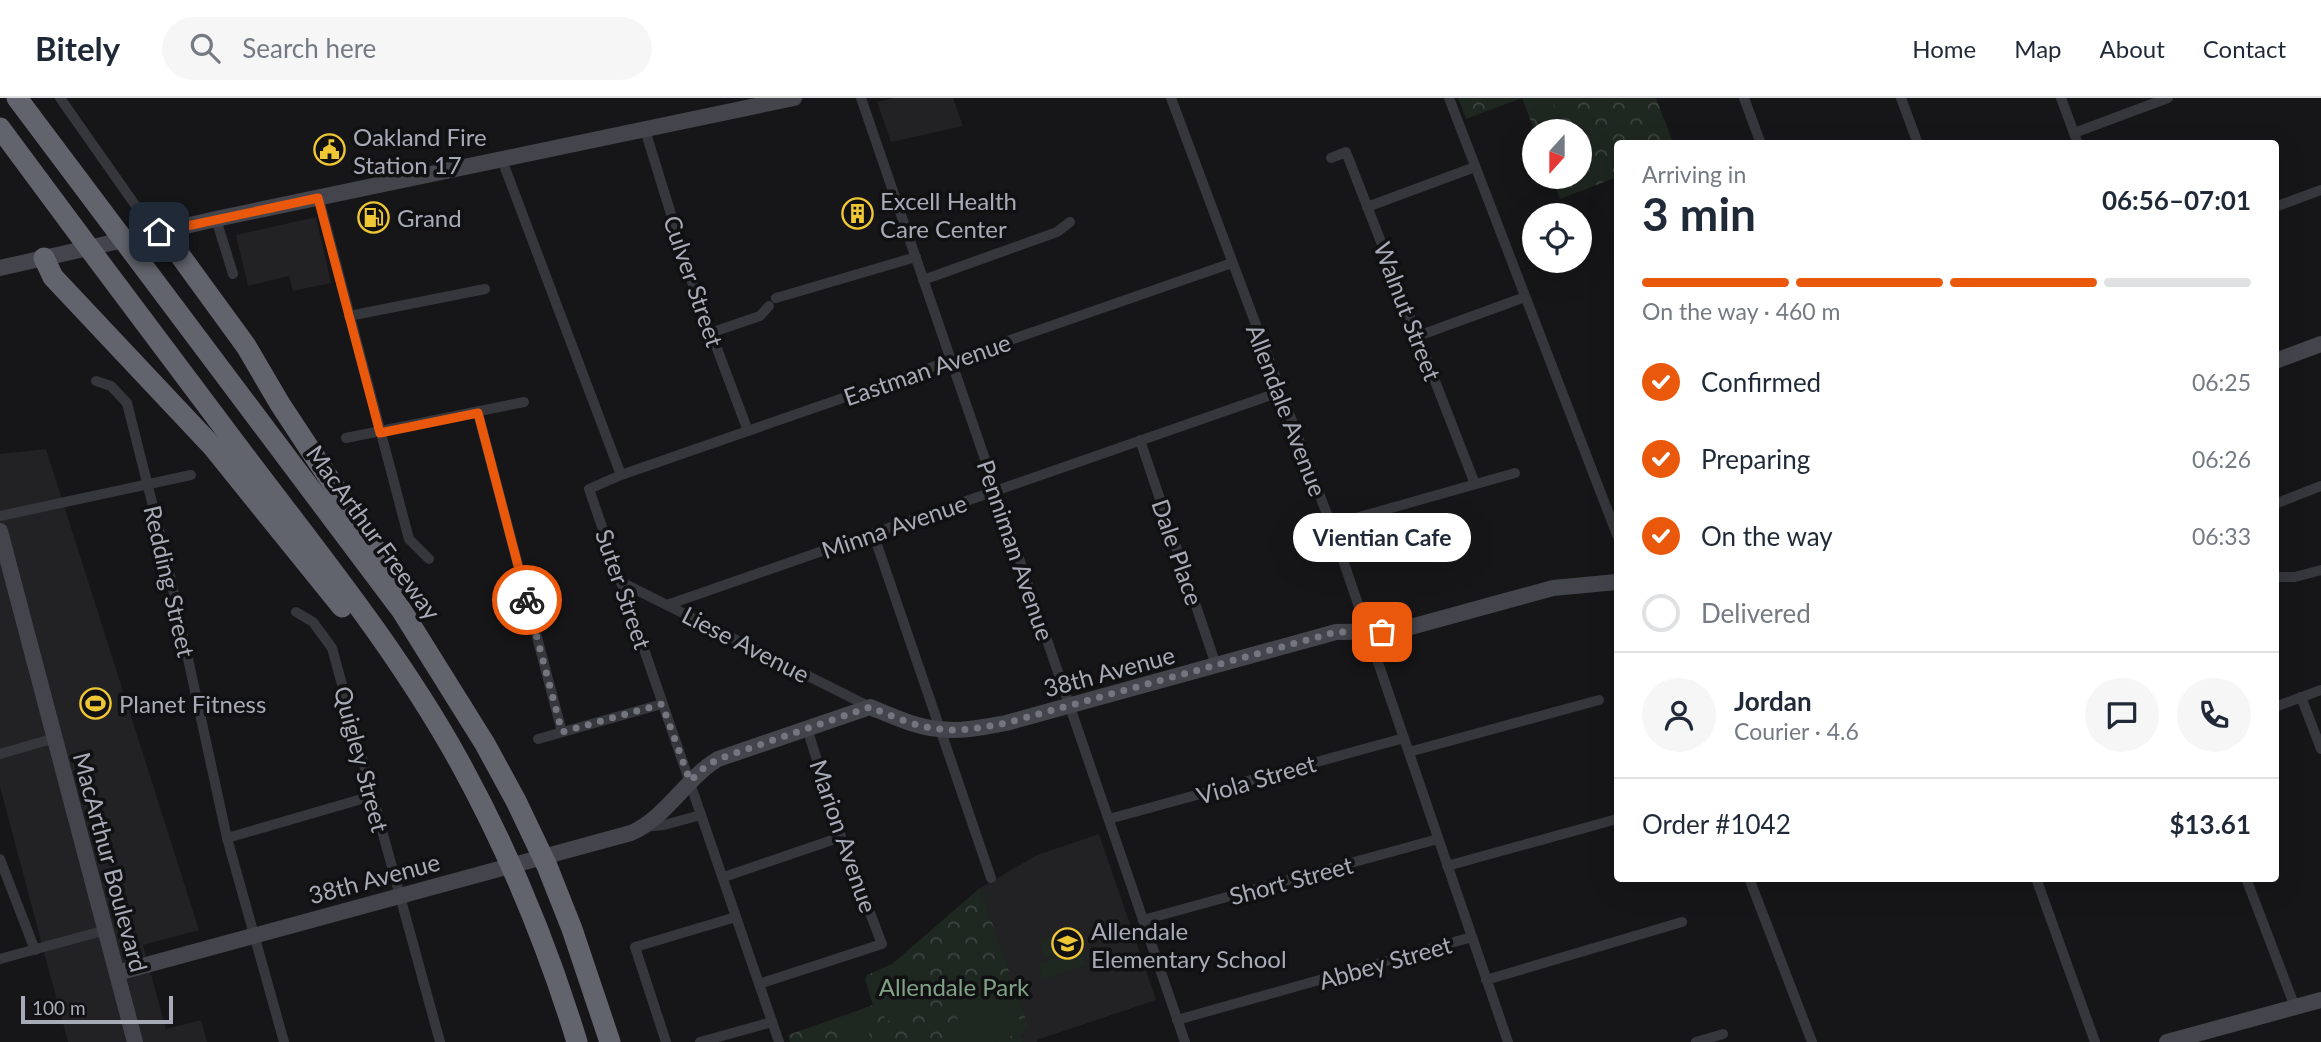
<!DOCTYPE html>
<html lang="en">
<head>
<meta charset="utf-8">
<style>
  body { margin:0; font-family:Lato,sans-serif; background:#f6f6f7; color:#1f2937; height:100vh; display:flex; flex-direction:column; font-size:26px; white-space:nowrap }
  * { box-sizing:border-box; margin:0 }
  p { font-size:23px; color:#747a83 }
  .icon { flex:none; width:38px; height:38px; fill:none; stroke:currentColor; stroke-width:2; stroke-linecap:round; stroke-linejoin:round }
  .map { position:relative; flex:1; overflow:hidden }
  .panel { position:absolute; left:1614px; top:42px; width:665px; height:742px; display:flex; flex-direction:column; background:#fff; border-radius:7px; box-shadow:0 7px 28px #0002 }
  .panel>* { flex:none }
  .needle { width:46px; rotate:201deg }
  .fabs { position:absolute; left:1522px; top:21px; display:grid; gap:14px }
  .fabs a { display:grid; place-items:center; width:70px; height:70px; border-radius:50%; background:#fff; box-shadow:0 7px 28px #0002; font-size:35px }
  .scale { position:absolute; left:21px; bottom:18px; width:152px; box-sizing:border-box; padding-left:7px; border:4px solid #a7aab7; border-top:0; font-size:19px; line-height:24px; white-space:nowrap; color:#a7aab7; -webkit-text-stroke:5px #111012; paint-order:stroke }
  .pin { position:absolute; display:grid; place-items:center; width:60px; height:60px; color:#fff; margin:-30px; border-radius:14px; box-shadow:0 4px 10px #0006 }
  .courier { position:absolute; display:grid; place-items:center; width:70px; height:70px; margin:-35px; border:5px solid #ea580c; border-radius:50%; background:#fff; color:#222; box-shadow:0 2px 9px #0007 }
  .bubble { position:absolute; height:49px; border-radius:24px; background:#fff; box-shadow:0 7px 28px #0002; font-size:23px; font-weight:700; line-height:49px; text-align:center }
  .headline em { font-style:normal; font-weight:700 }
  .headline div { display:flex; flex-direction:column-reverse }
  .headline { display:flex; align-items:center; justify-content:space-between; height:119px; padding:0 28px }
  h1 { font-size:46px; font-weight:700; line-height:52px }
  .bar { display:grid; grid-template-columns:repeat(4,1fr); gap:10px 7px; align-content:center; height:84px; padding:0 28px }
  .bar i { height:9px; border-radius:5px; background:#e0e1e3 }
  .bar .current { background:#ea580c }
  .bar p { grid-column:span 4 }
  .line { display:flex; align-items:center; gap:18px; padding:0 28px; border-top:2px solid #e0e1e3 }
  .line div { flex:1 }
  .round { display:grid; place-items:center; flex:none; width:74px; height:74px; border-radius:37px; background:#f6f6f7 }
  ol { padding:0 28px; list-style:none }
  li { display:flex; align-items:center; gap:21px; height:77px }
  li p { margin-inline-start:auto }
  li .icon { padding:7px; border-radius:50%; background:#ea580c; color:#fff; stroke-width:4 }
  li:last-child { color:#747a83 }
  li i { width:38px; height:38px; border:4px solid #e0e1e3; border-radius:50% }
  header { display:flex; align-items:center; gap:42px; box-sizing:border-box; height:98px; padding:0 35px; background:#fff; border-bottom:2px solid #e0e1e3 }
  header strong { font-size:33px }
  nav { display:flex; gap:38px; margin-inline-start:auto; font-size:24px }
  .search { width:490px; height:63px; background:#f6f6f7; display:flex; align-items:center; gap:18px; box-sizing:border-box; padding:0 24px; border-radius:38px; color:#747a83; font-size:26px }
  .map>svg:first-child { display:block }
  .built { fill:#222124 }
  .park { fill:url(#park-crowns) }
  .pitch { fill:#1f2721 }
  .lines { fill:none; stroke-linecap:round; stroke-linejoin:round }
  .street { stroke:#36373c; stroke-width:10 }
  .secondary { stroke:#44454c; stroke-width:16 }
  .highway { stroke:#62646d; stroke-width:21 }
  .done { stroke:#74767f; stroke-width:7; stroke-dasharray:0 12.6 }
  .route { stroke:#ea580c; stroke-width:9 }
  .labels { text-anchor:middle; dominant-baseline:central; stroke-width:7; stroke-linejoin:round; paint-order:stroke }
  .poi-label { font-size:24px; fill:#a7aab7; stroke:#111012; text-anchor:start }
  .street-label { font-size:24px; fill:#a7aab7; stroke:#111012 }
  .park-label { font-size:24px; fill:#7fa285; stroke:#111012 }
</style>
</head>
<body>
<header>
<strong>Bitely</strong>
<div class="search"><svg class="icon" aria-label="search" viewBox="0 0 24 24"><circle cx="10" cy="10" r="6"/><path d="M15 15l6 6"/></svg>Search here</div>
<nav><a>Home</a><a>Map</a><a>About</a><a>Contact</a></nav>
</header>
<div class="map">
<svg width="2321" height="944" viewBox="0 0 2321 944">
  <defs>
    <pattern id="park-crowns" width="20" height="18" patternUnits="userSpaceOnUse" patternTransform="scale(1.75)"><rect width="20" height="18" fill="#1f2721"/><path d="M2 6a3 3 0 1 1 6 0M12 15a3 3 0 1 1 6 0" fill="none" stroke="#3d443f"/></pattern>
  </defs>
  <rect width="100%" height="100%" fill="#161517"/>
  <g class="built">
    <path d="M894,0h59l10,28 -72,16 -14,-40z"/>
    <path d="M316,119l15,66 -38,8 -4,-15 -41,10 -12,-51z"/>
    <path d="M46,351l153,481 -56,15 23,84 35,-9 6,22h-139l-68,-255v-333z"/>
    <path d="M1099,736l57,166 -119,40v2h-14l-2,-4 6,-12 -47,-138 57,-33z"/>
  </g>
  <g class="park">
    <path d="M1458,0h198l17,45 -56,1v33l-57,22 -8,-22h28v-46l-45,1 -13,-34 -56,21z"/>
    <path d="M980,790l48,138 -7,11 2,5h-233l-2,-7 85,-30 -8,-26 2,-4 25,-11z"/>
  </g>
  <g class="pitch">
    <path d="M1532,0h18l9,20 -16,6z"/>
    <path d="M1068,833l6,17 -29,10 -6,-18z"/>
    <path d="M1081,851l5,16 -43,15 -5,-16z"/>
    <path d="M908,868c26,24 11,53 -22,55l-14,-39 2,-4z"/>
    <path d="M986,880l22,6 14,43 -3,6 -25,9h-25c-22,-26 -12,-50 17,-64z"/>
    <path d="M861,912l11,32h-33l-7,-21z"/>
  </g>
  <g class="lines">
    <g class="street">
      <path d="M60,0l78,111 21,22"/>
      <path d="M861,0l324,944"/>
      <path d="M1171,0l160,427 177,517"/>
      <path d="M1449,0l168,437"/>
      <path d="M1744,0l17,46"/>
      <path d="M1901,0l17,46"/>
      <path d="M2061,0l17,46"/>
      <path d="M645,32l47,152 56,149"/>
      <path d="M2074,35l94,-35"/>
      <path d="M1331,60l15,-6 129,332"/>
      <path d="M502,62l119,315"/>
      <path d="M319,101l90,340 20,20"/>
      <path d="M1367,109l108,-40"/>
      <path d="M2275,109l46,-17"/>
      <path d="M216,121l17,55"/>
      <path d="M923,182l134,-48 13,-10"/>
      <path d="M776,200l140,-41"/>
      <path d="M349,218l136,-27"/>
      <path d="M710,235l50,-17 9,-10"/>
      <path d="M1418,238l107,-39"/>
      <path d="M96,283l15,5 16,17 40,159 60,276 57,204"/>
      <path d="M478,315l84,319"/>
      <path d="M346,340l178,-36"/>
      <path d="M1140,342l76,225"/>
      <path d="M2275,406l46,-18"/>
      <path d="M0,418l191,-41"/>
      <path d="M1331,427l184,-52"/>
      <path d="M873,435l118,345"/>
      <path d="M2275,479h20l26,-7"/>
      <path d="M621,484l249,125"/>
      <path d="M667,507l613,-213"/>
      <path d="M296,514l17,10 19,26 108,394"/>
      <path d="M2301,599l20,52"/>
      <path d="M2275,609l46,-17"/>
      <path d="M538,641l124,-35"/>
      <path d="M1409,654l190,-52"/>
      <path d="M0,656l55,-16"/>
      <path d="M1109,721l295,-81"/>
      <path d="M643,729l21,-2 37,-10"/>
      <path d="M227,740l145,-42"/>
      <path d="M0,761l35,91"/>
      <path d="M1447,768l170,-47"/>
      <path d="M724,779l117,-40"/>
      <path d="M1749,780l63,164"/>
      <path d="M2036,780l59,164"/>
      <path d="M2246,780l49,129"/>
      <path d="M1143,822l295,-81"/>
      <path d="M0,861l106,-29"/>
      <path d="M1486,882l196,-58"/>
      <path d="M759,886l123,-40 -41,-107 -34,-109"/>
      <path d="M1177,922l295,-83"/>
      <path d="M666,944l-31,-95 101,-30"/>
      <path d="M700,944l72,-20"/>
      <path d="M779,944l-190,-553 32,-14 611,-212"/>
      <path d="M1696,944l27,-8"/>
    </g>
    <g class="secondary">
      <path d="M0,170l216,-49 578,-121"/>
      <path d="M2275,263l46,-17"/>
      <path d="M0,433l135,511"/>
      <path d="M117,875l514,-140c36,-16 54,-54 87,-74l152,-52c22,9 45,20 69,22 22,3 45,-2 67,-6l330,-91 60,-1 157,-43 64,-6"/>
      <path d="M2167,944l154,-42"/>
    </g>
    <g class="highway">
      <path d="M17,0l385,513 83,133 31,57 31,65 25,63 38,113"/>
      <path d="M0,30c79,107 159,214 239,320 76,101 158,201 220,313 49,89 88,183 118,281"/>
      <path d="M159,133l12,12 75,103 34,58 102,155 11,27"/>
      <path d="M44,160l9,19 159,169 130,161"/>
    </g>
  </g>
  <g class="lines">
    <path class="done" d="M527,502l35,132 100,-28 28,77 14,-13 14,-9 152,-52c22,9 45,20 69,22 22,3 45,-2 67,-6l330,-91h46"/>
    <path class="route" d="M159,134l159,-34 62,235 98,-20 49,187"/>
  </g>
  <defs>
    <symbol id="civic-ring" viewBox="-11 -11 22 22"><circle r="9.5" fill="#111012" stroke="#efc735" stroke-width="1.5"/><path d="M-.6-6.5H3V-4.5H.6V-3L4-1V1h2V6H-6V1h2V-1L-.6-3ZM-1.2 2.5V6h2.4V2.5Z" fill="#efc735"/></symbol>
    <symbol id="building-ring" viewBox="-11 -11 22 22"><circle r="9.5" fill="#111012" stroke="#efc735" stroke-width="1.5"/><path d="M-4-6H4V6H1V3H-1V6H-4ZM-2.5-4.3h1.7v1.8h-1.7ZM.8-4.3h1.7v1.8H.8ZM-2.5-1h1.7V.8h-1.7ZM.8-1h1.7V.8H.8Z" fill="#efc735"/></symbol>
    <symbol id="fuel-ring" viewBox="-11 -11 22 22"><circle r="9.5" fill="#111012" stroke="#efc735" stroke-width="1.5"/><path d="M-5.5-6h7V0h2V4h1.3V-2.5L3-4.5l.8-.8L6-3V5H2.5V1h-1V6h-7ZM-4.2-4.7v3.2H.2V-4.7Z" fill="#efc735"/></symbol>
    <symbol id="stadium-ring" viewBox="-11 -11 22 22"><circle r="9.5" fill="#111012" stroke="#efc735" stroke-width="1.5"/><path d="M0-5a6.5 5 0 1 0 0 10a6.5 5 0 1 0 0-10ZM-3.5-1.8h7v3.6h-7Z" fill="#efc735"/></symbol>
    <symbol id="school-ring" viewBox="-11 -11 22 22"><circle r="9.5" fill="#111012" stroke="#efc735" stroke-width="1.5"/><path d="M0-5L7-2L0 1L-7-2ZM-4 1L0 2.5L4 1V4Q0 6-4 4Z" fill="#efc735"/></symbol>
  </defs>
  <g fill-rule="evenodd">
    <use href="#civic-ring" x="312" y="34" width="35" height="35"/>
    <use href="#building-ring" x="840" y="98" width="35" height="35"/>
    <use href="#fuel-ring" x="356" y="102" width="35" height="35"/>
    <use href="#stadium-ring" x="78" y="588" width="35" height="35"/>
    <use href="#school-ring" x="1050" y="828" width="35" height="35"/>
  </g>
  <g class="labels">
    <g class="poi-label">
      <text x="353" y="38">Oakland Fire<tspan x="353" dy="28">Station 17</tspan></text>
      <text x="880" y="102">Excell Health<tspan x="880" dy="28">Care Center</tspan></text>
      <text x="397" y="119">Grand</text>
      <text x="119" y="605">Planet Fitness</text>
      <text x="1091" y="832">Allendale<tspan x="1091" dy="28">Elementary School</tspan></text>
    </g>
    <g class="street-label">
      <text transform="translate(694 183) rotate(71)">Culver Street</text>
      <text transform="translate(1408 213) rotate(69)">Walnut Street</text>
      <text transform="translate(927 271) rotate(-19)">Eastman Avenue</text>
      <text transform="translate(1287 312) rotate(69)">Allendale Avenue</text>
      <text transform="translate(894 428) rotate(-19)">Minna Avenue</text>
      <text transform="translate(374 434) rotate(54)">MacArthur Freeway</text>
      <text transform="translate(1016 452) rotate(71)">Penniman Avenue</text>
      <text transform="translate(1178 454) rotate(71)">Dale Place</text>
      <text transform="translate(170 483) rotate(77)">Redding Street</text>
      <text transform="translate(624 491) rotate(71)">Suter Street</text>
      <text transform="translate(746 546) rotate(27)">Liese Avenue</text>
      <text transform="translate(1109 573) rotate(-15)">38th Avenue</text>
      <text transform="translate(362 661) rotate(75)">Quigley Street</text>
      <text transform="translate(1256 681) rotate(-16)">Viola Street</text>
      <text transform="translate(844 738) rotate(71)">Marion Avenue</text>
      <text transform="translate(111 764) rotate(75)">MacArthur Boulevard</text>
      <text transform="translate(374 780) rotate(-15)">38th Avenue</text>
      <text transform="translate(1291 782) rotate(-15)">Short Street</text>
      <text transform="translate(1385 864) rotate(-16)">Abbey Street</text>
    </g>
    <g class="park-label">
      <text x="954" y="888">Allendale Park</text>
    </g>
  </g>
</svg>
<div class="fabs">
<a><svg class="needle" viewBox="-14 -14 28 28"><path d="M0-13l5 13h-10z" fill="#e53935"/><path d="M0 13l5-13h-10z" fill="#747a83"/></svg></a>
<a><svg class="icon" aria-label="locate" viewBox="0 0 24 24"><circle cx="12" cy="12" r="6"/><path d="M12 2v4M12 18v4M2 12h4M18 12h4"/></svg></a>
</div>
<div class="scale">100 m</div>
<div class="pin" style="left:1382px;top:534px;background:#ea580c"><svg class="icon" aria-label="bag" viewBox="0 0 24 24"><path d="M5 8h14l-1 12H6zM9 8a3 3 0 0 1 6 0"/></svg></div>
<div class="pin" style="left:159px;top:134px;background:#1f2937"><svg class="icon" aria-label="home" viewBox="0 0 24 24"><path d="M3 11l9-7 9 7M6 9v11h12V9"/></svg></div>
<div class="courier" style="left:527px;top:502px"><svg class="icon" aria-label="bike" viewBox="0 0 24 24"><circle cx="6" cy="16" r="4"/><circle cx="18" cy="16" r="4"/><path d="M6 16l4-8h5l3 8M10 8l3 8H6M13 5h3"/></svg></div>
<div class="bubble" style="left:1293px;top:415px;width:178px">Vientian Cafe</div>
<section class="panel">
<div class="headline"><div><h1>3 min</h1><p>Arriving in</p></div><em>06:56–07:01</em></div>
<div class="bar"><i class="current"></i><i class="current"></i><i class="current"></i><i></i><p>On the way · 460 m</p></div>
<ol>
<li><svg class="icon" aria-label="check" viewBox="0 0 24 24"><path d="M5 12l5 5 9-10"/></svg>Confirmed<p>06:25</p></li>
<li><svg class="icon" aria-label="check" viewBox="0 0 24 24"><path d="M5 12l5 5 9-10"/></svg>Preparing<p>06:26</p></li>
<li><svg class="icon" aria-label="check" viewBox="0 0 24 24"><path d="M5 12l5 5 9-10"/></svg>On the way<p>06:33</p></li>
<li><i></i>Delivered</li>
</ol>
<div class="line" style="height:126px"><a class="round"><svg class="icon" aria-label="person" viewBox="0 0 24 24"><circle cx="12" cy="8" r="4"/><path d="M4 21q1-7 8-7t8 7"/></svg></a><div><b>Jordan</b><p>Courier · 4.6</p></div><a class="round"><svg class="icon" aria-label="chat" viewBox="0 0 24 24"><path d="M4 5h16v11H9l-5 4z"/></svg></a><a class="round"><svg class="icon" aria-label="phone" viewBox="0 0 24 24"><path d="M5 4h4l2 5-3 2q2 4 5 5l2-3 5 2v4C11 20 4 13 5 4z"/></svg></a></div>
<div class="line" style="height:91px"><div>Order #1042</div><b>$13.61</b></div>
</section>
</div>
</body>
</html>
